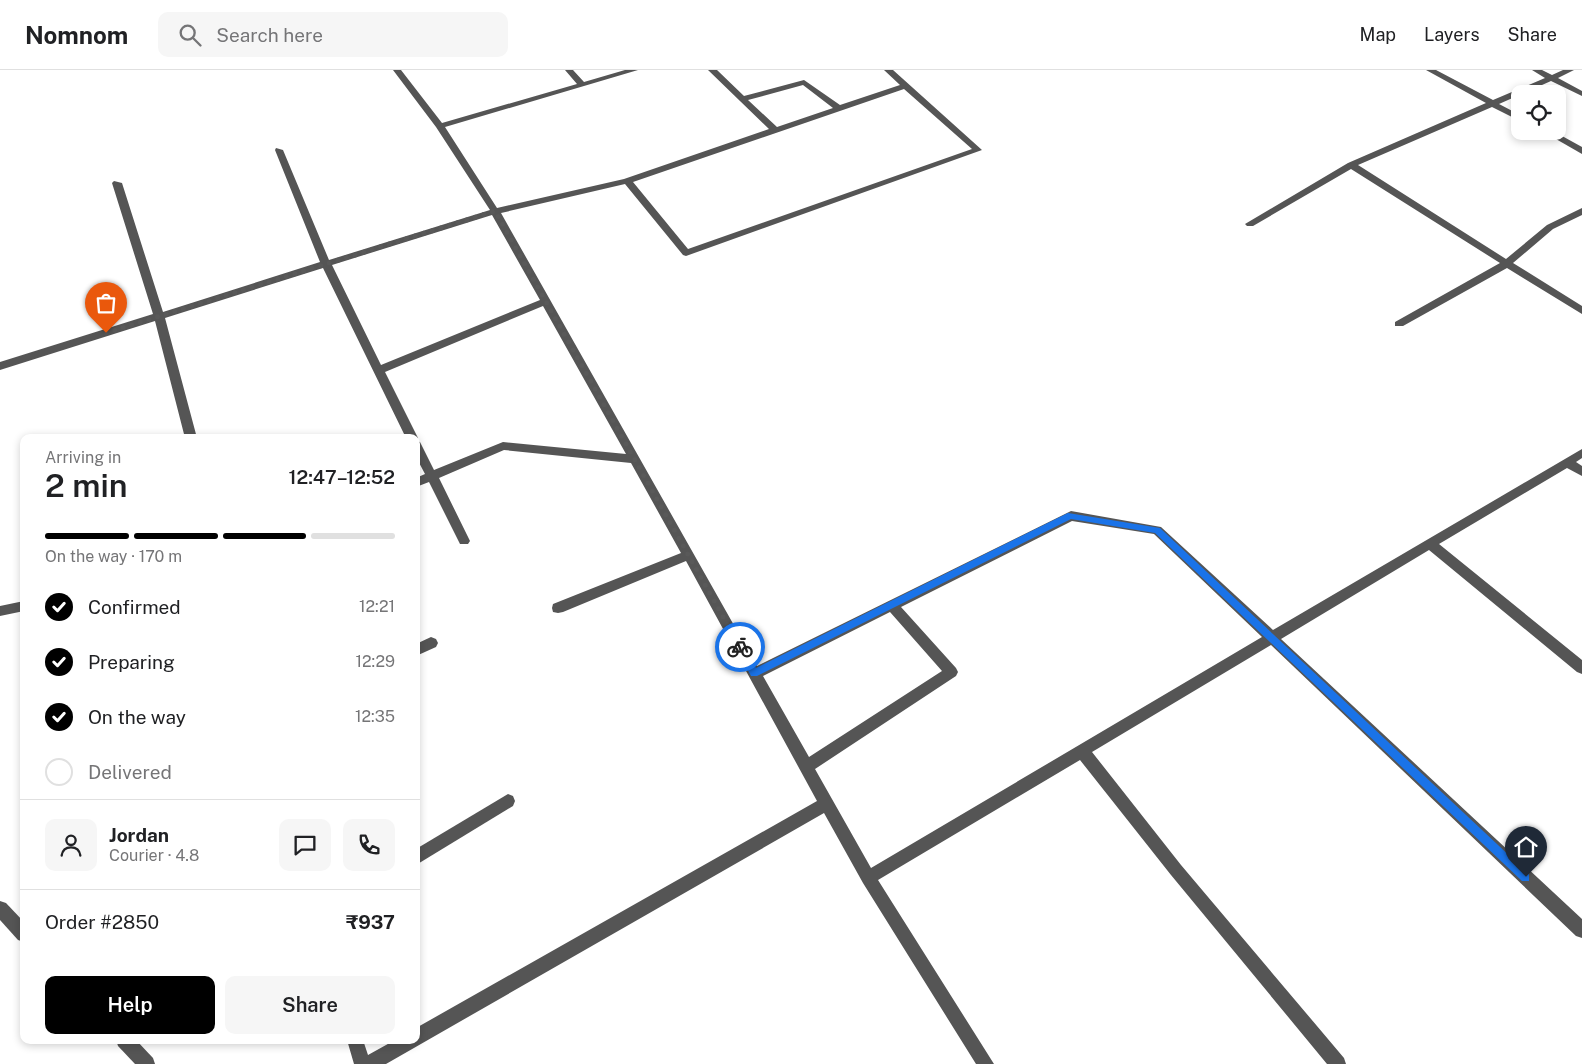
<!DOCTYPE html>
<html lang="en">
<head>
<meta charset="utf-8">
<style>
  body { margin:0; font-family:"Public Sans",sans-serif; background:#f6f6f6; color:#202124; height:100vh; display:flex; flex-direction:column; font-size:19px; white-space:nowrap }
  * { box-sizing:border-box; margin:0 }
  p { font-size:16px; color:#757577 }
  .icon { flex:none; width:28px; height:28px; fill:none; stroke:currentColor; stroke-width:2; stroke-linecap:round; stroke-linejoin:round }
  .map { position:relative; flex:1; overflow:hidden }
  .drawer { position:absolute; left:20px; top:364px; width:400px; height:610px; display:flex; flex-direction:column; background:#fff; border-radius:10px; box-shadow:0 2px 8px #0003 }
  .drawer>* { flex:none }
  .fabs { position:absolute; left:1511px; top:15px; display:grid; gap:10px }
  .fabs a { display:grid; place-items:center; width:55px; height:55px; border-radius:10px; background:#fff; box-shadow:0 2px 8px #0003; font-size:25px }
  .pin { position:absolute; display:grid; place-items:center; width:42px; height:42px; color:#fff; margin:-51px -21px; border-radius:50% 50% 50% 0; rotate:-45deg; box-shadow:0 0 5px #0007 }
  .pin .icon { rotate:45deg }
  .courier { position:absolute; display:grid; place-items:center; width:50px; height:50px; margin:-25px; border:4px solid #1a73e8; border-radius:50%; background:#fff; color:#222; box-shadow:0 1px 6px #0007 }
  .summary em { font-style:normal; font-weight:600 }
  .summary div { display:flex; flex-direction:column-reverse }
  .summary { display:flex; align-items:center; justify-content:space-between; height:85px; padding:0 25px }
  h1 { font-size:32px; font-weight:600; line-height:38px }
  .bar { display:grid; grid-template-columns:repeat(4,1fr); gap:8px 5px; align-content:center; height:60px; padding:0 25px }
  .bar i { height:6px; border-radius:4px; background:#e0e0e0 }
  .bar .active { background:#000 }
  .bar p { grid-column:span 4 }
  .line { display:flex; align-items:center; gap:12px; padding:0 25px; border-top:1px solid #e0e0e0 }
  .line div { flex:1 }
  .round { display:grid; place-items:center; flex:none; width:52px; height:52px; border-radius:10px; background:#f6f6f6 }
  ol { padding:0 25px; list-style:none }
  li { display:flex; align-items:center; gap:15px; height:55px }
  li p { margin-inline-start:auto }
  li .icon { padding:5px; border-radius:50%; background:#000; color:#fff; stroke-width:4 }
  li:last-child { color:#757577 }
  li i { width:28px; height:28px; border:2px solid #e0e0e0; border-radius:50% }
  .primary-button { display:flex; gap:10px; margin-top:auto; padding:10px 25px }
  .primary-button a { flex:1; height:58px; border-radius:10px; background:#000; color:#fff; font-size:20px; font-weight:600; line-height:58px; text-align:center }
  .primary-button a+a { background:#f6f6f6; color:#202124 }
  header { display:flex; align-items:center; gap:30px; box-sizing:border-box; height:70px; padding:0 25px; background:#fff; border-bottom:1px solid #e0e0e0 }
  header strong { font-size:24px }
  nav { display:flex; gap:28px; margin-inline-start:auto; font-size:18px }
  .search { width:350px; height:45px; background:#f6f6f6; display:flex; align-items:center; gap:12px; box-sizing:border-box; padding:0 18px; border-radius:10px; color:#757577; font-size:19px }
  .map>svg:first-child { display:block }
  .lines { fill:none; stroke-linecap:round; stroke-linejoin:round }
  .minor { fill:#555; fill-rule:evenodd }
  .route { fill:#1a73e8 }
  .done { stroke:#595959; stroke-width:5; stroke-dasharray:0 9 }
</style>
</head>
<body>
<header>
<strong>Nomnom</strong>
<div class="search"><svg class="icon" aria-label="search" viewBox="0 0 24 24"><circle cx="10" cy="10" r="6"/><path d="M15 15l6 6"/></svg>Search here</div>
<nav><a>Map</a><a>Layers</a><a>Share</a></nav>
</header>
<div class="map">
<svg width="1582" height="994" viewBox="0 0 1582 994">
  <rect width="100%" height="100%" fill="#fff"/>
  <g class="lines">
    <g class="minor">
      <path d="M393,0h8l41,53 135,-39 -12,-14h8l11,12 41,-12h13l-193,57 52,81 127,-29 145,-50 -61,-59h9l27,26 60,-16 36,25 60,-20 -16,-15h9l89,80 -296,106 -3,-1 -58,-71 -124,29 256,453 314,-155 90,16 112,103 309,-181v9l-6,4 6,4v10l-15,-8 -128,76 143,116v14l-5,-2 -148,-122 -148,89 301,280v19l-6,-2 -305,-291 -179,107 89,113 163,193 2,6h-19l-156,-189 -91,-115 -202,120 116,184h-18l-113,-181 -39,-70 -438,251h-32l-7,-24h16l5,15 27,-15h21v-12l401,-227 -131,-240 -123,51 -5,1 -5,-1 -1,-4 1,-4 128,-51 -50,-90 -127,-13 -65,28 31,63 -2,3h-8l-31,-62 -13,5v-9l9,-4 -9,-17v-16l4,1 14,28 69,-28 123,12 -83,-148 -158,66 33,66 -2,3v-3h-10l-83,-170 -158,50 32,120h-12l-30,-117 -155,49v-8l153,-48 -41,-131 2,-2 8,2 41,129 157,-50 -45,-112 1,-2 7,2 46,110 161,-50 -54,-83zM803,15l30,23 -56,19 -29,-27zM904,19l68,60 -284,100 -55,-67zM492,145l48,85 -159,65 -49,-100zM1072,451l82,13 108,103 -391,231 -56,-99 141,-93 2,-4 -2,-4 -55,-61zM890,542l52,59 -133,86 -46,-81z"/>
      <path d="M1426,0h10l57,30 52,-22 -13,-8h10l10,5 11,-5h11l-16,8 24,13v5l-31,-15 -52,23 21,11v6l-28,-14 -134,58 148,94 41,-34 35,-17v7l-29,14 -40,34 69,43v8l-75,-46 -104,58h-8v-4l105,-59 -149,-94 -98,57h-6l-2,-2 103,-61 138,-60z"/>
      <path d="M1542,61h11l29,16v7z"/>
      <path d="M24,531v10l-24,5v-10z"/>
      <path d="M431,567l5,2 2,4 -2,4 -20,9v-12z"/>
      <path d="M508,724l5,2 2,5 -2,5 -97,59v-16z"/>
      <path d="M0,831l6,2 18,19v20l-6,-2 -18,-20z"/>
      <path d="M116,970h20l17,18 2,6h-20l-17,-18z"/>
    </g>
  </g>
  <path class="route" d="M1068,443l92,15 369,346v7h-7l-367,-348 -84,-14 -314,157h-6l-16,-29 1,-3h7l13,24z"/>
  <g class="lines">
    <path class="done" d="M106,263l389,-122 245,436"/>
  </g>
</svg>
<div class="fabs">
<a><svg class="icon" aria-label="locate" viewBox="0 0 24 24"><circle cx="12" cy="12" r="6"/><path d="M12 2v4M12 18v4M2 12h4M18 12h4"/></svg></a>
</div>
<div class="pin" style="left:106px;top:263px;background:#ea580c"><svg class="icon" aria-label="bag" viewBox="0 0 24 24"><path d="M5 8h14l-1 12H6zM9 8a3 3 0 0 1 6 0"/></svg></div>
<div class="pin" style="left:1526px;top:807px;background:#1f2937"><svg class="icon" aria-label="home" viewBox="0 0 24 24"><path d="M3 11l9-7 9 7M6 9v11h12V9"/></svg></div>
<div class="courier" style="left:740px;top:577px"><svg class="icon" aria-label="bike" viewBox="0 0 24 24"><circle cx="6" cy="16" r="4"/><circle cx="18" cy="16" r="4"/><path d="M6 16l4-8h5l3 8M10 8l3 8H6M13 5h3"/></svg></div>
<section class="drawer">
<div class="summary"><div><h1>2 min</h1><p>Arriving in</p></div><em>12:47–12:52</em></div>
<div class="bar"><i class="active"></i><i class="active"></i><i class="active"></i><i></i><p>On the way · 170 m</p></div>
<ol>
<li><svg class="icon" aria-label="check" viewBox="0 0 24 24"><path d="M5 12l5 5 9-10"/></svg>Confirmed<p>12:21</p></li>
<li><svg class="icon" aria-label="check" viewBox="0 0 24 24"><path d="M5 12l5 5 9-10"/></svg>Preparing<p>12:29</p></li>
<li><svg class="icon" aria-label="check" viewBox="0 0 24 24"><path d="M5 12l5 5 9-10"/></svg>On the way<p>12:35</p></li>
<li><i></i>Delivered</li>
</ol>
<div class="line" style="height:90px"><a class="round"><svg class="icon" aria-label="person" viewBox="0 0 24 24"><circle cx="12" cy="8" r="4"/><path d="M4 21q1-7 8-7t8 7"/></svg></a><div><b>Jordan</b><p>Courier · 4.8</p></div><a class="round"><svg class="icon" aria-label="chat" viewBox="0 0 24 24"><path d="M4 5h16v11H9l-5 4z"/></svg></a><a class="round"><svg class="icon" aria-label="phone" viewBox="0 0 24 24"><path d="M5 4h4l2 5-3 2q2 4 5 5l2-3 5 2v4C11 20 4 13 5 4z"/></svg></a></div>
<div class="line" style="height:65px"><div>Order #2850</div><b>₹937</b></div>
<div class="primary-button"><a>Help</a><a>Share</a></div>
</section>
</div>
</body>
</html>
